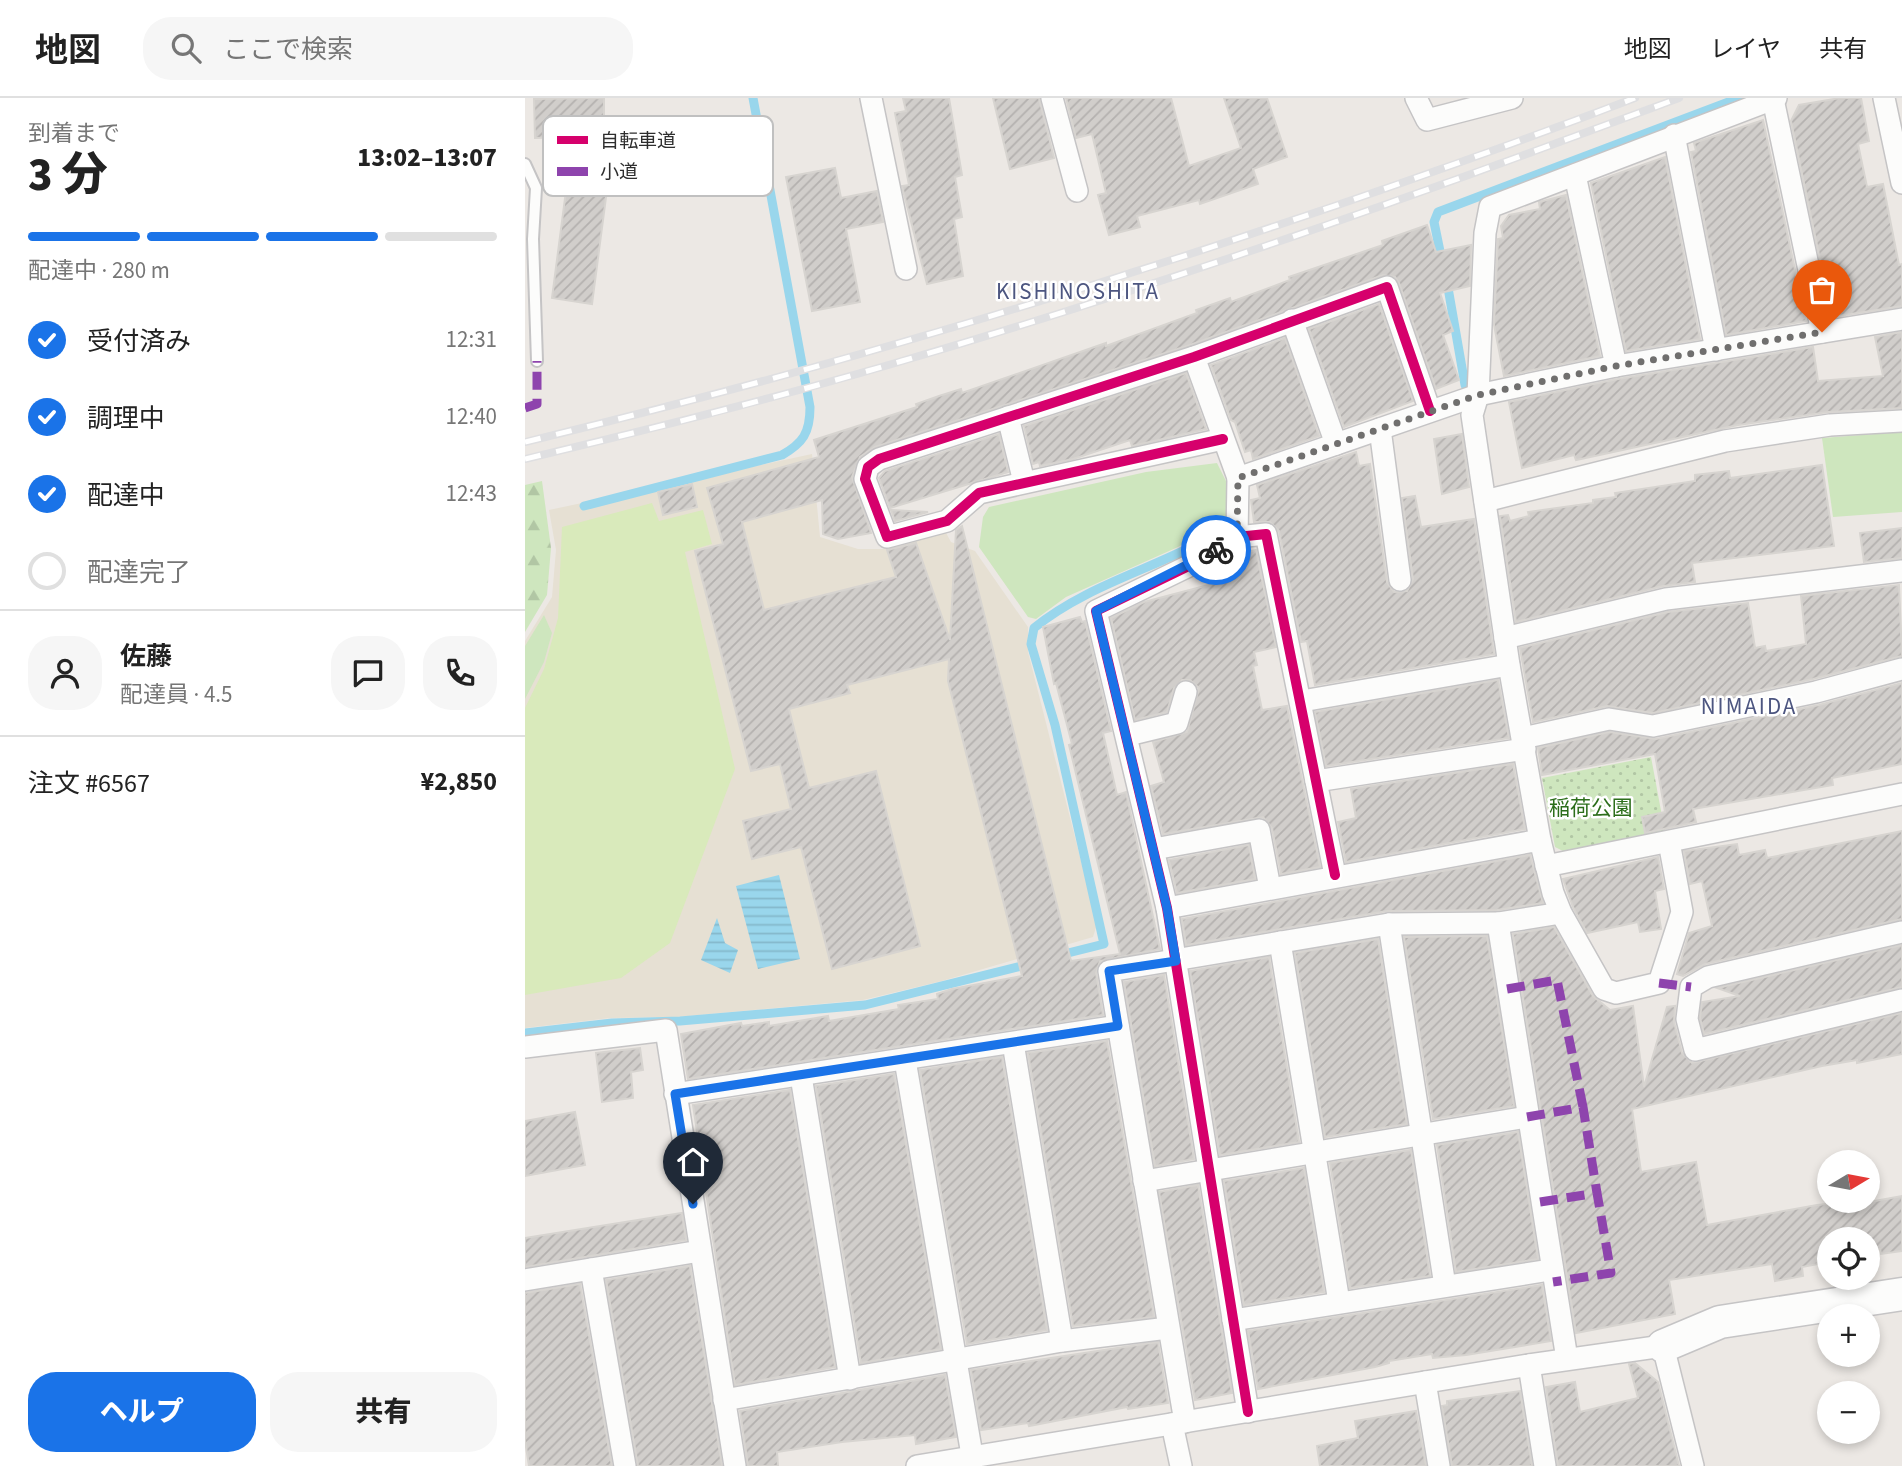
<!DOCTYPE html>
<html lang="ja">
<head>
<meta charset="utf-8">
<style>
  body { margin:0; font-family:"Source Sans 3","Noto Sans JP",sans-serif; background:#f6f6f6; color:#222; height:100vh; display:flex; flex-direction:column; font-size:26px; white-space:nowrap }
  * { box-sizing:border-box; margin:0 }
  p { font-size:23px; color:#767676 }
  .icon { flex:none; width:38px; height:38px; fill:none; stroke:currentColor; stroke-width:2; stroke-linecap:round; stroke-linejoin:round }
  .map { position:relative; flex:1; overflow:hidden }
  .side { display:flex; flex-direction:column; background:#fff; width:525px }
  .side>* { flex:none }
  .needle { width:46px; rotate:80deg }
  .fabs { position:absolute; left:1292px; top:1052px; display:grid; gap:14px }
  .fabs a { display:grid; place-items:center; width:63px; height:63px; border-radius:50%; background:#fff; box-shadow:0 4px 10px #0003; font-size:35px }
  .pin { position:absolute; display:grid; place-items:center; width:60px; height:60px; color:#fff; margin:-72px -30px; border-radius:50% 50% 50% 0; rotate:-45deg; box-shadow:0 0 7px #0007 }
  .pin .icon { rotate:45deg }
  .courier { position:absolute; display:grid; place-items:center; width:70px; height:70px; margin:-35px; border:5px solid #1a73e8; border-radius:50%; background:#fff; color:#222; box-shadow:0 2px 9px #0007 }
  .head em { font-style:normal; font-weight:800 }
  .head div { display:flex; flex-direction:column-reverse }
  .head { display:flex; align-items:center; justify-content:space-between; height:119px; padding:0 28px }
  h1 { font-size:46px; font-weight:800; line-height:52px }
  .bar { display:grid; grid-template-columns:repeat(4,1fr); gap:10px 7px; align-content:center; height:84px; padding:0 28px }
  .bar i { height:9px; border-radius:5px; background:#e0e0e0 }
  .bar .selected { background:#1a73e8 }
  .bar p { grid-column:span 4 }
  .line { display:flex; align-items:center; gap:18px; padding:0 28px; border-top:2px solid #e0e0e0 }
  .line div { flex:1 }
  .round { display:grid; place-items:center; flex:none; width:74px; height:74px; border-radius:28px; background:#f6f6f6 }
  ol { padding:0 28px; list-style:none }
  li { display:flex; align-items:center; gap:21px; height:77px }
  li p { margin-inline-start:auto }
  li .icon { padding:7px; border-radius:50%; background:#1a73e8; color:#fff; stroke-width:4 }
  li:last-child { color:#767676 }
  li i { width:38px; height:38px; border:4px solid #e0e0e0; border-radius:50% }
  .primary-button { display:flex; gap:14px; margin-top:auto; padding:14px 28px }
  .primary-button a { flex:1; height:80px; border-radius:28px; background:#1a73e8; color:#fff; font-size:28px; font-weight:800; line-height:80px; text-align:center }
  .primary-button a+a { background:#f6f6f6; color:#222 }
  header { display:flex; align-items:center; gap:42px; box-sizing:border-box; height:98px; padding:0 35px; background:#fff; border-bottom:2px solid #e0e0e0 }
  header strong { font-size:33px }
  nav { display:flex; gap:38px; margin-inline-start:auto; font-size:24px }
  .search { width:490px; height:63px; background:#f6f6f6; display:flex; align-items:center; gap:18px; box-sizing:border-box; padding:0 24px; border-radius:28px; color:#767676; font-size:26px }
  main { display:flex; flex:1; min-height:0 }
  .map>svg:first-child { display:block }
  .education { fill:#e6e0d3 }
  .grass { fill:#cee6be }
  .forest { fill:url(#forest-firs) }
  .park { fill:url(#park-dots) }
  .pitch { fill:#d9eabb }
  .water { fill:url(#water-rules) }
  .lines { fill:none; stroke-linecap:round; stroke-linejoin:round }
  .stream { stroke:#99d6ec; stroke-width:9 }
  .building { fill:url(#building-hatch); stroke:#d7d4d0; stroke-width:2 }
  .lane-casing { stroke:#c5c4c5; stroke-width:14 }
  .street-casing { stroke:#c5c4c5; stroke-width:24 }
  .secondary-casing { stroke:#c5c4c5; stroke-width:35 }
  .lane { stroke:#fcfcfb; stroke-width:10 }
  .street { stroke:#fcfcfb; stroke-width:21 }
  .secondary { stroke:#fcfcfb; stroke-width:32 }
  .rail-casing { stroke:#dfdfe1; stroke-width:8 }
  .rail { stroke:#fff; stroke-width:5; stroke-dasharray:16; stroke-linecap:butt }
  .quiet { stroke:#8e44ad; stroke-width:9; stroke-dasharray:18 9; stroke-linecap:butt }
  .cycleway-casing { stroke:#fff; stroke-width:15 }
  .cycleway { stroke:#d6006c; stroke-width:10 }
  .done { stroke:#706f6e; stroke-width:7; stroke-dasharray:0 12.6 }
  .route { stroke:#1a73e8; stroke-width:9 }
  .labels { text-anchor:middle; dominant-baseline:central; stroke-width:5; stroke-linejoin:round; paint-order:stroke }
  .park-label { font-size:21px; fill:#2c6e1b; stroke:#fff }
  .neighbourhood-label { font-size:23px; letter-spacing:2px; fill:#4d5680; stroke:#fff }
  .key { fill:#fff; stroke:#c0c0c0; stroke-width:2 }
  .key-label { font-size:19px; fill:#2e2e2e }
</style>
</head>
<body>
<header>
<strong>地図</strong>
<div class="search"><svg class="icon" aria-label="search" viewBox="0 0 24 24"><circle cx="10" cy="10" r="6"/><path d="M15 15l6 6"/></svg>ここで検索</div>
<nav><a>地図</a><a>レイヤ</a><a>共有</a></nav>
</header>
<main>
<section class="side">
<div class="head"><div><h1>3 分</h1><p>到着まで</p></div><em>13:02–13:07</em></div>
<div class="bar"><i class="selected"></i><i class="selected"></i><i class="selected"></i><i></i><p>配達中 · 280 m</p></div>
<ol>
<li><svg class="icon" aria-label="check" viewBox="0 0 24 24"><path d="M5 12l5 5 9-10"/></svg>受付済み<p>12:31</p></li>
<li><svg class="icon" aria-label="check" viewBox="0 0 24 24"><path d="M5 12l5 5 9-10"/></svg>調理中<p>12:40</p></li>
<li><svg class="icon" aria-label="check" viewBox="0 0 24 24"><path d="M5 12l5 5 9-10"/></svg>配達中<p>12:43</p></li>
<li><i></i>配達完了</li>
</ol>
<div class="line" style="height:126px"><a class="round"><svg class="icon" aria-label="person" viewBox="0 0 24 24"><circle cx="12" cy="8" r="4"/><path d="M4 21q1-7 8-7t8 7"/></svg></a><div><b>佐藤</b><p>配達員 · 4.5</p></div><a class="round"><svg class="icon" aria-label="chat" viewBox="0 0 24 24"><path d="M4 5h16v11H9l-5 4z"/></svg></a><a class="round"><svg class="icon" aria-label="phone" viewBox="0 0 24 24"><path d="M5 4h4l2 5-3 2q2 4 5 5l2-3 5 2v4C11 20 4 13 5 4z"/></svg></a></div>
<div class="line" style="height:91px"><div>注文 #6567</div><b>¥2,850</b></div>
<div class="primary-button"><a>ヘルプ</a><a>共有</a></div>
</section>
<div class="map">
<svg width="1377" height="1368" viewBox="0 0 1377 1368">
  <defs>
    <pattern id="forest-firs" width="22" height="20" patternUnits="userSpaceOnUse" patternTransform="scale(1.75)"><rect width="22" height="20" fill="#cee6be"/><path d="M5 1l3.5 6h-7zM16 11l3.5 6h-7z" fill="#b1c6a4"/></pattern>
    <pattern id="park-dots" width="8" height="8" patternUnits="userSpaceOnUse" patternTransform="scale(1.75)"><rect width="8" height="8" fill="#cee6be"/><path d="M2 2h.1M6 6h.1" fill="none" stroke="#b1c6a4" stroke-width="1.8" stroke-linecap="round"/></pattern>
    <pattern id="water-rules" width="6" height="5" patternUnits="userSpaceOnUse" patternTransform="scale(1.75)"><rect width="6" height="5" fill="#99d6ec"/><path d="M0 2.5h6" fill="none" stroke="#84b8cb"/></pattern>
    <pattern id="building-hatch" width="6" height="6" patternUnits="userSpaceOnUse" patternTransform="scale(1.75)"><rect width="6" height="6" fill="#d1cecb"/><path d="M-1 1l2-2M0 6l6-6M5 7l2-2" fill="none" stroke="#b4b1af"/></pattern>
  </defs>
  <rect width="100%" height="100%" fill="#ece8e4"/>
  <path class="education" d="M287,356l8,83 38,12h26l61,-18 6,11 24,9 53,76v25l69,272 -4,13 -151,44 -79,19 -186,17 -67,1 -85,10v-387l27,-44 4,-47 -7,-40z"/>
  <g class="grass">
    <path d="M1377,334v80l-69,5 -11,-79z"/>
    <path d="M692,365l19,38 -4,15 -54,31 -112,50 -30,22 -8,-2 -49,-70 4,-30 6,-10 157,-35z"/>
    <path d="M19,517l8,18 -8,29 -19,37v-53z"/>
  </g>
  <path class="forest" d="M17,383l9,67 -4,47 -22,37v-147z"/>
  <path class="park" d="M1126,659l14,75 -100,20 -10,-5 -13,-69z"/>
  <path class="pitch" d="M127,405l7,18 44,-11 9,34 -27,8 50,217 -65,174 -49,35 -96,17v-287l19,-39 14,-51 4,-91z"/>
  <g class="water">
    <path d="M254,777l21,84 -42,10 -22,-83z"/>
    <path d="M192,820l8,25 13,7 -8,23 -29,-13z"/>
  </g>
  <g class="lines">
    <g class="stream">
      <path d="M917,163l-8,-39 4,-10 301,-114"/>
      <path d="M922,184l18,103"/>
      <path d="M59,408l198,-51c21,-12 28,-22 28,-48l-57,-309"/>
      <path d="M535,857l44,-11 -49,-219 -24,-81 3,-16c54,-44 124,-60 184,-95"/>
      <path d="M0,935l87,-10 68,-2 185,-16 165,-41"/>
    </g>
  </g>
  <g class="building">
    <path d="M79,0v45l9,1 -21,160 -40,-6 21,-161 -38,1 -1,-39z"/>
    <path d="M378,0h46l13,77 -7,2 7,40 -8,2 9,57 -36,8 -25,-98 7,-1 -14,-72 11,-2z"/>
    <path d="M468,0h46l15,60 -44,11z"/>
    <path d="M541,0h105l18,68 52,-18 -17,-50h43l20,59 -34,12 5,15 -58,20 -1,-4 -62,16 3,11 -31,8 -11,-40 8,-2 -14,-59 -16,4z"/>
    <path d="M1315,0h21l8,43 -11,3 9,43 16,-3 16,81 3,-1v42l-70,11 -41,-196 8,-16z"/>
    <path d="M1238,22l43,201 -80,14 -35,-183 5,-1 -2,-8z"/>
    <path d="M1140,59l35,182 -74,12 -35,-168z"/>
    <path d="M310,70l6,30 36,-7 6,31 -37,7 14,73 -48,9 -26,-134z"/>
    <path d="M1041,97l34,161 -96,20 -10,-51 4,-86 5,-1 -2,-12 8,-11 31,-6 -1,-7z"/>
    <path d="M902,127l9,27 35,-7 -1,41 -30,7 13,38 -10,4 16,45 -23,9 -37,-106 -4,-6 -12,-2 -193,70 -315,102 -15,10 -8,20 19,56 -33,6 -15,-5 -1,-34 -80,22 22,88 132,-33 -9,-27 29,-7 34,97 6,-110 6,-4 109,435 49,-7 -51,-209 3,-1 -16,-61 -2,1 -11,-57 37,-10 2,5 3,-1 26,110 -8,2 14,62 9,-3 34,157 -60,12 -4,12 7,42 -415,64 -7,-45 60,-11 1,3 27,-4v4l59,-10 1,5 70,-12 -1,-4 40,-6 -1,-5 15,-5 70,-13 -74,-295 1,-22 -102,26 3,8 -61,16 20,79 67,-17 44,175 -88,23 -31,-122 -49,12 -9,-38 48,-12 -11,-45 -29,7 -56,-220 28,-7 -16,-56 112,-31 -5,-17 103,-33 -1,-3 23,-8 22,-7 1,4 144,-50v3l91,-33 -1,-3 34,-12 1,4 59,-22 -1,-3 94,-32 -1,-4z"/>
    <path d="M854,206l34,97 -69,26 -35,-98z"/>
    <path d="M1377,234v76l-74,4 -90,13 -162,35 -2,-5 -52,13 -13,-66 109,-23 195,-32 5,34 65,-5 -8,-39z"/>
    <path d="M760,240l34,98 -66,23 -2,-9 -6,2 -10,-30 -4,-2 -20,-55z"/>
    <path d="M661,275l20,56 -74,17 -2,-6 -57,19 -33,7 -1,-4 -6,2 -9,-38z"/>
    <path d="M474,336l9,38 -118,36 -11,-30 6,-7z"/>
    <path d="M937,336l7,53 -27,7 -8,-55z"/>
    <path d="M831,354l3,14 11,-2 17,118 7,10 13,-1 6,-12 -11,-81 13,-2 6,31 53,-8 20,135 -179,31 -8,-44 -6,1 -22,-111 -9,-9h-16l-3,-22 9,-2 -3,-13z"/>
    <path d="M1297,367l12,81 -142,17 3,19 -32,4 -147,36 -16,-106 8,-1 2,6 19,-5 -1,-4 65,-9v-3l23,-3 -1,-4 80,-12v-6l34,-4 1,7z"/>
    <path d="M167,386l5,23 -34,8 -5,-23z"/>
    <path d="M366,412l37,2 -33,9z"/>
    <path d="M1377,430v30l-38,4 -4,-29z"/>
    <path d="M731,452l20,97 -22,5 3,13 -4,1 9,44 25,-4 33,161 -39,7 -9,-46 -9,-11 -100,17 -12,-48 13,-4 -11,-40 34,-10 12,-44 -9,-8h-8l-8,8 -7,24 -32,8 -24,-102 33,-16 76,-20 -3,-17 23,-8 -1,-3z"/>
    <path d="M1374,487l3,71 -89,23 -160,34 -46,-7 -74,16 -13,-74 148,-36 80,-9 7,45 10,-2 1,5 40,-7 -5,-48z"/>
    <path d="M973,582l11,58 -183,28 -11,-54z"/>
    <path d="M1377,585v81l-70,14 1,7 -140,24 3,13 -51,11 -3,-16 23,-5 -10,-58 -113,21 -4,-27 71,-16 47,7 163,-34z"/>
    <path d="M988,666l12,65 -179,33 -8,-40 18,-4 -5,-29z"/>
    <path d="M1377,733v88l-197,45 -22,12 -6,-2 12,-41 23,-7 -10,-45 -12,3 -6,-33 53,-7 2,11 26,-5 2,8z"/>
    <path d="M724,747l6,34 -78,14 -8,-33z"/>
    <path d="M1005,757l13,48 -46,7 -110,1 -201,34 -4,-26z"/>
    <path d="M1133,759l6,32 -9,2 6,38 -21,3 -2,-10 -51,11 -14,-26 -10,-28z"/>
    <path d="M1029,829l39,69 17,14 23,-4 11,81 23,-80 8,-1 -1,16 8,31 10,10 210,-50v41l-45,9v-3l-35,6 -190,43 9,63 55,-10 11,63 110,-20 50,-5 1,-3 1,5 33,-6v55l-21,3 -1,-5 -13,2v-12h-38v16l-13,2 2,7 -16,3 1,9 -28,5 -3,-17 -103,16 6,34 -99,19 -63,-399z"/>
    <path d="M962,838l27,170 -81,13 -29,-182z"/>
    <path d="M853,841l29,185 -82,13 -30,-184z"/>
    <path d="M1377,847v42l-198,47 -4,-16 2,-16 38,-6 -23,-8z"/>
    <path d="M744,859l30,185 -79,13 -30,-184z"/>
    <path d="M639,877l30,184 -39,7 -31,-184z"/>
    <path d="M582,943l47,276 -81,9 -45,-273z"/>
    <path d="M115,950l3,22 -12,2 2,26 -31,4 -6,-49z"/>
    <path d="M477,959l45,273 -80,14 -47,-274z"/>
    <path d="M369,976l47,275 -80,14 -45,-277z"/>
    <path d="M265,992l45,277 -100,18 -42,-280z"/>
    <path d="M50,1014l10,53 -60,11v-55z"/>
    <path d="M993,1034l20,127 -82,13 -19,-127z"/>
    <path d="M886,1052l19,126 -80,12 -20,-125z"/>
    <path d="M779,1070l20,124 -80,13 -20,-124z"/>
    <path d="M673,1087l34,208 -37,7 -36,-208z"/>
    <path d="M157,1115l4,27 -161,27v-29z"/>
    <path d="M165,1168l32,200h-84l-32,-186z"/>
    <path d="M55,1186l32,182h-83l-4,-25v-148z"/>
    <path d="M1017,1187l9,56 -85,14 -33,3 -1,-4 -43,7v2l-14,4 -117,22 -10,-58z"/>
    <path d="M633,1244l10,61 -40,6 -1,-2 -98,19 -1,-3 -47,7 -10,-60z"/>
    <path d="M1110,1265l23,19 21,84h-121l-12,-79 29,-5 5,30 58,-14 -9,-34z"/>
    <path d="M420,1277l11,62 -40,7 -1,-9 -73,7 -65,10 1,14h-30l-8,-55z"/>
    <path d="M995,1293l12,75h-80l-10,-60 5,-1v-4z"/>
    <path d="M891,1313l10,55h-106l-3,-20 41,-8 -3,-17z"/>
  </g>
  <g class="lines">
    <defs>
      <path id="lane" d="M0,66l11,24 -3,51 4,122"/>
      <g id="street">
        <path d="M346,0l35,171"/>
        <path d="M527,0l25,93"/>
        <path d="M891,0l11,22 85,-22"/>
        <path d="M1359,0l18,85"/>
        <path d="M1248,1l49,233"/>
        <path d="M1149,37l42,215"/>
        <path d="M1050,77l41,191"/>
        <path d="M767,222l44,124"/>
        <path d="M669,259l44,121"/>
        <path d="M483,319l16,65"/>
        <path d="M855,331l20,151"/>
        <path d="M698,341l-244,54 -32,28 -60,16 -22,-58 3,-12 11,-8 315,-102 193,-70 43,124"/>
        <path d="M960,403l240,-60 105,-16 72,-4"/>
        <path d="M712,439l1,-59 240,-83 138,-29 286,-47"/>
        <path d="M980,540l161,-39 236,-28"/>
        <path d="M777,603l207,-36"/>
        <path d="M603,637l49,-12 9,-31"/>
        <path d="M998,640l86,-19 44,7 163,-34 86,-23"/>
        <path d="M791,683l209,-32"/>
        <path d="M1015,742l-31,-175 -37,-250 6,-20 7,-162 5,-26 286,-109"/>
        <path d="M629,751l105,-19 11,58"/>
        <path d="M1021,768l356,-72"/>
        <path d="M642,810l373,-68 13,53 8,20 43,76 12,4 43,-10 23,-71 -13,-70"/>
        <path d="M1036,815l-63,10 69,436"/>
        <path d="M864,826l56,362"/>
        <path d="M1377,834l-194,45 -17,10 -4,32 8,31 207,-50"/>
        <path d="M755,844l59,360"/>
        <path d="M488,945l49,298"/>
        <path d="M0,949l141,-17 69,436"/>
        <path d="M380,962l67,395"/>
        <path d="M276,978l49,303"/>
        <path d="M150,996l443,-68"/>
        <path d="M619,1083l383,-64"/>
        <path d="M66,1171l34,197"/>
        <path d="M0,1182l175,-29"/>
        <path d="M708,1222l317,-50"/>
        <path d="M1004,1267l16,101"/>
        <path d="M900,1284l14,84"/>
        <path d="M199,1302l338,-59 106,-13"/>
        <path d="M723,1314l-81,-504 -71,-297 101,-49 40,-25 29,-3 69,341"/>
        <path d="M660,1324l-76,-451 280,-47 109,-1"/>
        <path d="M647,1326l9,42"/>
        <path d="M392,1368l612,-101 134,-19 30,120"/>
      </g>
      <path id="secondary" d="M1138,1248l57,-24 182,-28"/>
    </defs>
    <use href="#lane" class="lane-casing"/>
    <use href="#street" class="street-casing"/>
    <use href="#secondary" class="secondary-casing"/>
    <use href="#lane" class="lane"/>
    <use href="#street" class="street"/>
    <use href="#secondary" class="secondary"/>
    <defs>
      <g id="rail">
        <path d="M0,344c377,-91 747,-207 1110,-344"/>
        <path d="M0,361c126,-30 252,-61 377,-98 262,-76 521,-168 777,-263"/>
      </g>
    </defs>
    <use href="#rail" class="rail-casing"/>
    <use href="#rail" class="rail"/>
    <g class="quiet">
      <path d="M0,310l12,-4v-43"/>
      <path d="M1134,885l32,4"/>
      <path d="M982,891l50,-9 26,127"/>
      <path d="M1002,1019l56,-10 14,86"/>
      <path d="M1015,1104l57,-9 14,80 -58,9"/>
    </g>
    <defs>
      <g id="cycleway">
        <path d="M698,341l-244,54 -32,28 -60,16 -22,-58 3,-12 11,-8 315,-102 193,-70 43,124"/>
        <path d="M723,1314l-81,-504 -71,-297 101,-49 40,-25 29,-3 69,341"/>
      </g>
    </defs>
    <use href="#cycleway" class="cycleway-casing"/>
    <use href="#cycleway" class="cycleway"/>
  </g>
  <g class="lines">
    <path class="done" d="M691,452l21,-13 1,-59 240,-83 138,-29 206,-34"/>
    <path class="route" d="M168,1106l-18,-110 443,-68 -9,-55 67,-10 -9,-53 -71,-297 120,-61"/>
  </g>
  <g class="labels">
    <g class="park-label">
      <text x="1066" y="710">稲荷公園</text>
    </g>
    <g class="neighbourhood-label">
      <text x="553" y="193">KISHINOSHITA</text>
      <text x="1224" y="608">NIMAIDA</text>
    </g>
  </g>
  <rect x="18" y="18" width="230" height="80" rx="10" class="key"/>
  <rect x="32" y="38" width="31" height="8" fill="#d6006c"/>
  <rect x="32" y="69" width="31" height="9" fill="#8e44ad"/>
  <g class="key-label">
    <text x="75" y="49">自転車道</text>
    <text x="75" y="80">小道</text>
  </g>
</svg>
<div class="fabs">
<a><svg class="needle" viewBox="-14 -14 28 28"><path d="M0-13l5 13h-10z" fill="#e53935"/><path d="M0 13l5-13h-10z" fill="#767676"/></svg></a>
<a><svg class="icon" aria-label="locate" viewBox="0 0 24 24"><circle cx="12" cy="12" r="6"/><path d="M12 2v4M12 18v4M2 12h4M18 12h4"/></svg></a>
<a>+</a>
<a>−</a>
</div>
<div class="pin" style="left:1297px;top:234px;background:#ea580c"><svg class="icon" aria-label="bag" viewBox="0 0 24 24"><path d="M5 8h14l-1 12H6zM9 8a3 3 0 0 1 6 0"/></svg></div>
<div class="pin" style="left:168px;top:1106px;background:#1f2937"><svg class="icon" aria-label="home" viewBox="0 0 24 24"><path d="M3 11l9-7 9 7M6 9v11h12V9"/></svg></div>
<div class="courier" style="left:691px;top:452px"><svg class="icon" aria-label="bike" viewBox="0 0 24 24"><circle cx="6" cy="16" r="4"/><circle cx="18" cy="16" r="4"/><path d="M6 16l4-8h5l3 8M10 8l3 8H6M13 5h3"/></svg></div>
</div>
</main>
</body>
</html>
